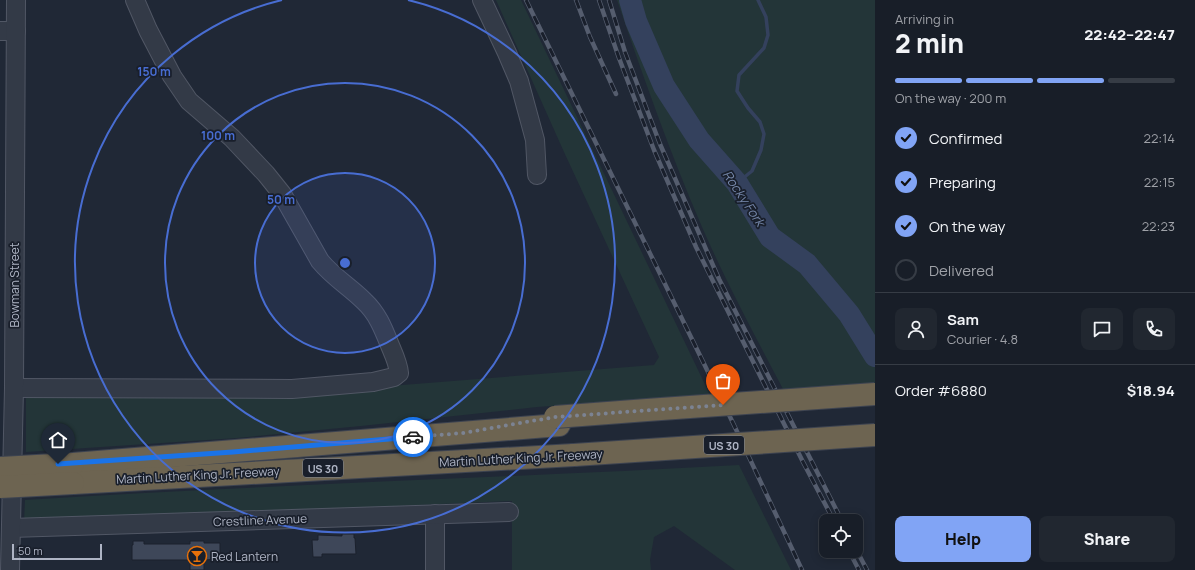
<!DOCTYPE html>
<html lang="en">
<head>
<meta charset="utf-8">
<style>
  body { margin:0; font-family:Manrope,sans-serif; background:#212730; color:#f1f3f6; height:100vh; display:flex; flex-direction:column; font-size:15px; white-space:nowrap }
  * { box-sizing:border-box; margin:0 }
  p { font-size:13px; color:#9fa2a8 }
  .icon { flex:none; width:22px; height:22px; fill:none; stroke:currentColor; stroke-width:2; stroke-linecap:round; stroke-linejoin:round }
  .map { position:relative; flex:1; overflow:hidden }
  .sheet { display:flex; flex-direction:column; background:#181e28; width:320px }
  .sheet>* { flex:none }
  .fabs { position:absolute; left:819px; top:514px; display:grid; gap:8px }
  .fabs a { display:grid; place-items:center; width:44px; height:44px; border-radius:8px; background:#181e28; box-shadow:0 2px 10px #0003,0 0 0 1px #363c45; font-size:20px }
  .scale { position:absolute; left:12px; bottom:10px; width:90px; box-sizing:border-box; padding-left:4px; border:2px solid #aeb4c4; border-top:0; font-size:11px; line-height:14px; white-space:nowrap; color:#aeb4c4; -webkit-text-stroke:3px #191f2b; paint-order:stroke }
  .pin { position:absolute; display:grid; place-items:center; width:34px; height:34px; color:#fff; margin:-41px -17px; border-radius:50% 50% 50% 0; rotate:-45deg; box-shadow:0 0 4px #0007 }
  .pin .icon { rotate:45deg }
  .courier { position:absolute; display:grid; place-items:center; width:40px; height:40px; margin:-20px; border:3px solid #1a73e8; border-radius:50%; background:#fff; color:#222; box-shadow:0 1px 5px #0007 }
  .overview em { font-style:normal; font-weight:800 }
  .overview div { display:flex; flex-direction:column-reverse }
  .overview { display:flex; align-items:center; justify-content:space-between; height:68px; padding:0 20px }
  h1 { font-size:26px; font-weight:800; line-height:30px }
  .bar { display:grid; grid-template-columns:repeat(4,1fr); gap:6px 4px; align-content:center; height:48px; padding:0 20px }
  .bar i { height:5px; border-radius:3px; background:#363c45 }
  .bar .active { background:#81a4f5 }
  .bar p { grid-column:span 4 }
  .line { display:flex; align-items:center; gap:10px; padding:0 20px; border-top:1px solid #363c45 }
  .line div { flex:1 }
  .round { display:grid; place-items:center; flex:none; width:42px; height:42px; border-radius:8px; background:#212730 }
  ol { padding:0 20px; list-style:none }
  li { display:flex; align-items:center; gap:12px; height:44px }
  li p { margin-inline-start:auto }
  li .icon { padding:4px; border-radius:50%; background:#81a4f5; color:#111; stroke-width:4 }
  li:last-child { color:#9fa2a8 }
  li i { width:22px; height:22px; border:2px solid #363c45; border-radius:50% }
  .cta { display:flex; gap:8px; margin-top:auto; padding:8px 20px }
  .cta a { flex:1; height:46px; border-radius:8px; background:#81a4f5; color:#111; font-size:16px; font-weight:800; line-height:46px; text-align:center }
  .cta a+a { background:#212730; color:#f1f3f6 }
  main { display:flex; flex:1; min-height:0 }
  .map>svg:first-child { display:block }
  .green { fill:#233538 }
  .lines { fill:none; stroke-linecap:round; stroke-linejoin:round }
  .stream { stroke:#34415d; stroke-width:3.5 }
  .river { stroke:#34415d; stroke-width:22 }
  .building { fill:#3e4759; stroke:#1b212d }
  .minor-casing { stroke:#515765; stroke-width:20 }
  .highway-casing { stroke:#3e4451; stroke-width:24 }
  .minor { stroke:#333a47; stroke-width:18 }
  .highway { stroke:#6d6451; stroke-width:22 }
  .rail-casing { stroke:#555d6e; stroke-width:4.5 }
  .rail { stroke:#191f2b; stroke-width:3; stroke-dasharray:9; stroke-linecap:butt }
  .highway-bridge-casing { stroke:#3e4451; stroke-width:24; stroke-linecap:butt }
  .highway-bridge { stroke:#6d6451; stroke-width:22 }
  .done { stroke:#7c8392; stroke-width:4; stroke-dasharray:0 7.2 }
  .route { stroke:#1a73e8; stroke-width:5 }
  .ring { fill:none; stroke:#486dd2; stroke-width:2 }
  .labels { text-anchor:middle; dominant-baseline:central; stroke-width:3.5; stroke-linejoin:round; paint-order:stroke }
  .shield { fill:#191f2b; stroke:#818796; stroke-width:1 }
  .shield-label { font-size:11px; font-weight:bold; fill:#aeb4c4 }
  .street-label { font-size:12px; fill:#aeb4c4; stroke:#191f2b }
  .poi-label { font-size:12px; fill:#aeb4c4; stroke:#191f2b; text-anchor:start }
  .water-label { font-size:13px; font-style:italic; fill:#7688ab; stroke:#191f2b }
  .centre { fill:#486dd2; stroke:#191f2b; stroke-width:2 }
  .ring-label { font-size:12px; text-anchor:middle; font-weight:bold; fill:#486dd2; stroke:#191f2b; stroke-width:3.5; stroke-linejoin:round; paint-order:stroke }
</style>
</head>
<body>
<main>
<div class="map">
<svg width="875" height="570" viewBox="0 0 875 570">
  <rect width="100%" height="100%" fill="#202836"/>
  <g class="green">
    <path d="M496,0h25l189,395 -173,12 -176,19 -124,12 -211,14v-54l264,-1 100,-11 264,-21 5,-8 -95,-205z"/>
    <path d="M617,0h258v383l-92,6c-28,-53 -57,-107 -81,-162 -32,-74 -59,-151 -85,-227z"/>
    <path d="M739,465l52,105h-56l-61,-44 -20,11 -4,23 1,10h-139v-69l-488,21 1,-22c237,-15 476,-22 714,-35z"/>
  </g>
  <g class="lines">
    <path class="stream" d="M737,183l15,-12 9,-21 3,-16 -4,-12 -12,-14 -11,-17 2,-16 25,-27 4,-13 -2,-18 -8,-17"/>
    <path class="river" d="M630,0l6,21 28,65 35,54 38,43 33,54 37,27 42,50 26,42"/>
  </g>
  <g class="building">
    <path d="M342,534h12v4h1l1,16h-34v3h-9l-1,-17h6v-5l24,1z"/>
    <path d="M133,541h11v3h46v-3h14v2h16v16l-16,1v10h-14v-10h-58v-15h1z"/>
  </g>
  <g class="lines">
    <defs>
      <g id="minor">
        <path d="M482,0l25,53 12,28 16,59 2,35"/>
        <path d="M0,31h16"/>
        <path d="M14,388l278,1 81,-7 21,-5 5,-4c-1,-11 -6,-20 -10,-30 -6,-15 -12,-30 -25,-42 -15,-15 -30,-23 -44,-40l-38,-67 -16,-20 -34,-36 -43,-37 -17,-25 -24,-46 -13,-30"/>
        <path d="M435,514v56"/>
        <path d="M11,528l498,-16"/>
        <path d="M10,570l4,-182 2,-388"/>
      </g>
      <g id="highway">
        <path d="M73,464l486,-39"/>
        <path d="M73,483l501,-28"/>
      </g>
    </defs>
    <use href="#minor" class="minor-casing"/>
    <use href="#highway" class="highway-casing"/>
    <use href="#minor" class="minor"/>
    <use href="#highway" class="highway"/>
    <defs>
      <g id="rail">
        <path d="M526,0l207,423 69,147"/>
        <path d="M576,0l14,37 26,57"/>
        <path d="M599,0l20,58 35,92 42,97 107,215 31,59"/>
        <path d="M609,0l16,52 35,92 59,135 123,242"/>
        <path d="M856,549l11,21"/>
        <path d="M849,551l10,19"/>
      </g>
    </defs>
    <use href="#rail" class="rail-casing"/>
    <use href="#rail" class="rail"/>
    <defs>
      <g id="highway-bridge">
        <path d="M555,417l92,-7 228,-16"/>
        <path d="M574,455l301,-20"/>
        <path d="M0,468l73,-4"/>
        <path d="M0,487l73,-4"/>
      </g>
    </defs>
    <use href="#highway-bridge" class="highway-bridge-casing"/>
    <use href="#highway-bridge" class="highway-bridge"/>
  </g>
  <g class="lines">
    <path class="done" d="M413,437l50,-4 92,-16 168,-12"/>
    <path class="route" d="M58,464l175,-12 180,-15"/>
  </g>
  <circle cx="345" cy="263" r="90" fill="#486dd2" fill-opacity=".12"/>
  <g class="ring">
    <circle cx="345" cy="263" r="90"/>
    <circle cx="345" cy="263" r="180"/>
    <path d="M408 0A270 270 0 1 1 282 0"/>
  </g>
  <defs>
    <symbol id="bar-ring" viewBox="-11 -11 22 22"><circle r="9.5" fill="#191f2b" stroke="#e8710a" stroke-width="1.5"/><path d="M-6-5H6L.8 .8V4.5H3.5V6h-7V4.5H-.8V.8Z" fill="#e8710a"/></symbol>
  </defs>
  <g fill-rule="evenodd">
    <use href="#bar-ring" x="186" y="545" width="22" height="22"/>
  </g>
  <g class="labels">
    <g class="shield">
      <rect x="704" y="436" width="40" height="18" rx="3"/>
      <rect x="303" y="459" width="40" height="18" rx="3"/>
    </g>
    <g class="shield-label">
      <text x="724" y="445">US 30</text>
      <text x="323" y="468">US 30</text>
    </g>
    <g class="street-label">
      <text transform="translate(14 285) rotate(-90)">Bowman Street</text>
      <text transform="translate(521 458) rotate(-3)">Martin Luther King Jr. Freeway</text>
      <text transform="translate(198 475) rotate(-3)">Martin Luther King Jr. Freeway</text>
      <text transform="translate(260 520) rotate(-2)">Crestline Avenue</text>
    </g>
    <g class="poi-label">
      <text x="211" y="556">Red Lantern</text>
    </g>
    <g class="water-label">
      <text transform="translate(744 198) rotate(56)">Rocky Fork</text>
    </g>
  </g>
  <circle cx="345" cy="263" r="6" class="centre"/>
  <g class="ring-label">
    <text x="154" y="76">150 m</text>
    <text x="218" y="140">100 m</text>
    <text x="281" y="204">50 m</text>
  </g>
</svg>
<div class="fabs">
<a><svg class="icon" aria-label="locate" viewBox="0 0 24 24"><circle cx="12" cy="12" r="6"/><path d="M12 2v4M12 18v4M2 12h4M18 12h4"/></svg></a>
</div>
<div class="scale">50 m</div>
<div class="pin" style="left:723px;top:405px;background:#ea580c"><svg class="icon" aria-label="bag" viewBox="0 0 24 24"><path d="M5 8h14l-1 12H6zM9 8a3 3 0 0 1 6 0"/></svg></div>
<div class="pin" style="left:58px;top:464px;background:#1f2937"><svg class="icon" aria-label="home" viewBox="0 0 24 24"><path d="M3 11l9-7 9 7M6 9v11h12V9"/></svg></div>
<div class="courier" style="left:413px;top:437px"><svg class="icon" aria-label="car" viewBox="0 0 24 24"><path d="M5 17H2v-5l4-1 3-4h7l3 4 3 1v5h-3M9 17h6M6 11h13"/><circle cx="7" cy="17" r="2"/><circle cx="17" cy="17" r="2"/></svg></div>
</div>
<section class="sheet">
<div class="overview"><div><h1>2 min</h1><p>Arriving in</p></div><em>22:42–22:47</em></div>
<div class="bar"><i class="active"></i><i class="active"></i><i class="active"></i><i></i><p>On the way · 200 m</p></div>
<ol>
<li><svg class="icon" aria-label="check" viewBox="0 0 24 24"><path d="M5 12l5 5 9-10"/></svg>Confirmed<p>22:14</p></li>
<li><svg class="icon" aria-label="check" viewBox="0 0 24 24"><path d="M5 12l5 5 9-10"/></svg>Preparing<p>22:15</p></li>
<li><svg class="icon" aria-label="check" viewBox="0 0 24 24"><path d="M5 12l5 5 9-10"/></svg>On the way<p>22:23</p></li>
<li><i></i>Delivered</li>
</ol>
<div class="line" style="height:72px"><a class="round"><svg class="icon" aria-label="person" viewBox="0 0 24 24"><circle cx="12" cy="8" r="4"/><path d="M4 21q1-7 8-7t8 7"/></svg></a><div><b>Sam</b><p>Courier · 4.8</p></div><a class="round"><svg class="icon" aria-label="chat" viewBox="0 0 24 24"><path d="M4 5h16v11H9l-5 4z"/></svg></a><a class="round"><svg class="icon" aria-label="phone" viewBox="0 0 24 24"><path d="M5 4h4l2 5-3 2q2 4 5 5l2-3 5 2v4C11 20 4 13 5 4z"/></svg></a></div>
<div class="line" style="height:52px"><div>Order #6880</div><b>$18.94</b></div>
<div class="cta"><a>Help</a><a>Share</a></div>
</section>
</main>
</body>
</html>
